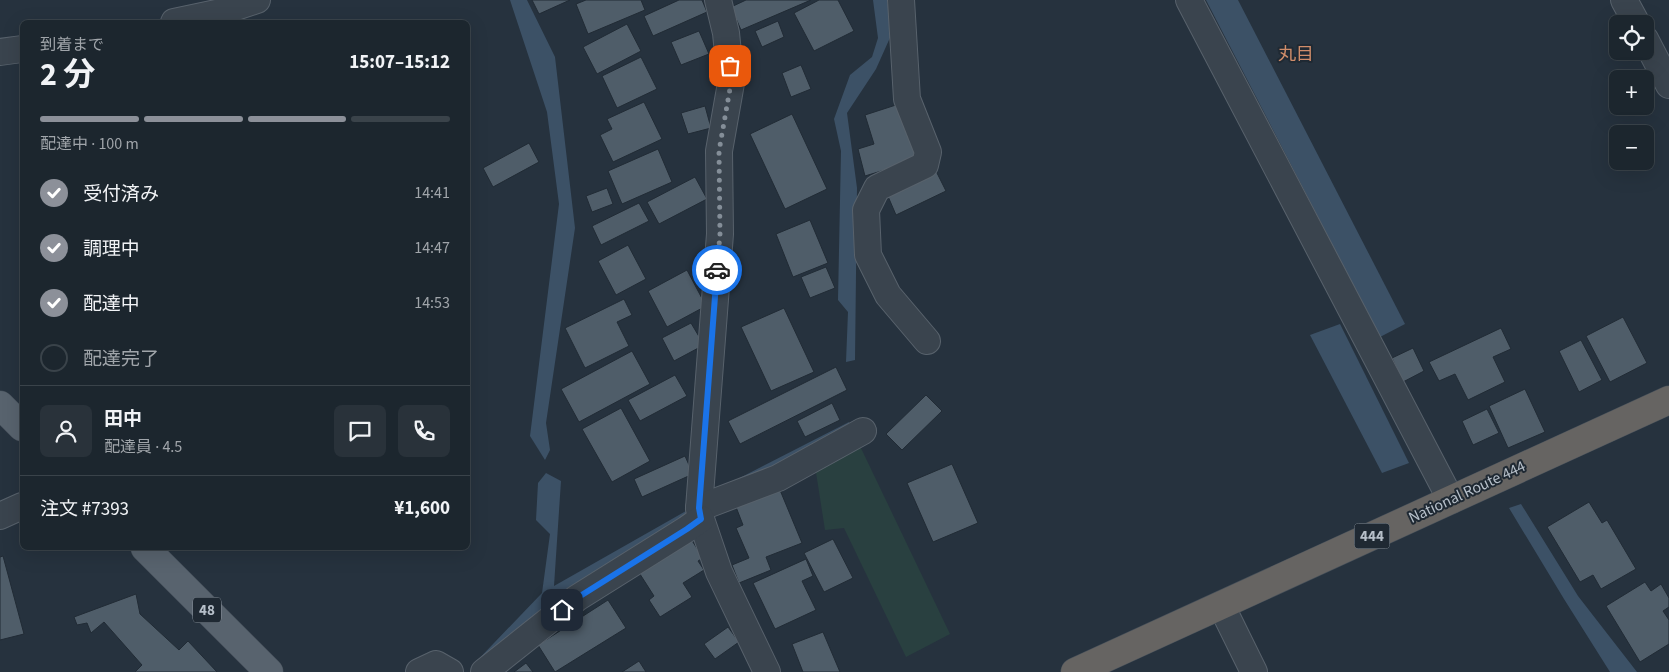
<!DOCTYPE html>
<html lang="ja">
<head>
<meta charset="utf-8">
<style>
  body { margin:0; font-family:"Source Sans 3","Noto Sans JP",sans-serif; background:#29323a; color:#f1f3f6; height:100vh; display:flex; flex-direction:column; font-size:19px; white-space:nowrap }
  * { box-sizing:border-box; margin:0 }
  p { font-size:16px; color:#a0a5aa }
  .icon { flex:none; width:28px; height:28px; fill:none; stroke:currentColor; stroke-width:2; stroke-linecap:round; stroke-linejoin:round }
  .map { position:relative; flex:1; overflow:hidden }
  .details { position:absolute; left:20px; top:20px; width:450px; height:530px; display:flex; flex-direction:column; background:#1c262e; border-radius:8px; box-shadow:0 5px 20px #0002,0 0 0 1px #3a434a }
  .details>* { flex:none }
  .controls { position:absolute; left:1609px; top:15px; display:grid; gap:10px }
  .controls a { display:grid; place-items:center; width:45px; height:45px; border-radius:8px; background:#1c262e; box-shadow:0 5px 20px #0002,0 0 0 1px #3a434a; font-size:25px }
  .pin { position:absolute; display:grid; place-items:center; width:42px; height:42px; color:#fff; margin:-21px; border-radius:10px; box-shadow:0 2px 8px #0006 }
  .courier { position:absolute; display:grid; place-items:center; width:50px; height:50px; margin:-25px; border:4px solid #1a73e8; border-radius:50%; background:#fff; color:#222; box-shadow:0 1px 6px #0007 }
  .headline em { font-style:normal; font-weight:700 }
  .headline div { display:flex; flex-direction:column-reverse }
  .headline { display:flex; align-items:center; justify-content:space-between; height:85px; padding:0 20px }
  h1 { font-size:32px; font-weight:700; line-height:38px }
  .bar { display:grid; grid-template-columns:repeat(4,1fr); gap:8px 5px; align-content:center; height:60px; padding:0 20px }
  .bar i { height:6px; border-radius:4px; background:#3a434a }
  .bar .on { background:#8c9099 }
  .bar p { grid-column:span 4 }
  .line { display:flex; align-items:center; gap:12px; padding:0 20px; border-top:1px solid #3a434a }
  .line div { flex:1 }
  .round { display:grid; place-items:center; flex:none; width:52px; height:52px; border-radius:8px; background:#29323a }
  ol { padding:0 20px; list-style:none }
  li { display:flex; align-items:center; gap:15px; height:55px }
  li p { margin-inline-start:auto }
  li .icon { padding:5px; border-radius:50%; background:#8c9099; color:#fff; stroke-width:4 }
  li:last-child { color:#a0a5aa }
  li i { width:28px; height:28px; border:2px solid #3a434a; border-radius:50% }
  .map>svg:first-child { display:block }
  .green { fill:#294040 }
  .water { fill:#3c5166 }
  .building { fill:#4f5d69; stroke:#212b35 }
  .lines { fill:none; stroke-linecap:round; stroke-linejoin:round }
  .minor-casing { stroke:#58626c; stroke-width:28 }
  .primary-casing { stroke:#434d57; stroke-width:29 }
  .trunk-casing { stroke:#454f59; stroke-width:29 }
  .minor { stroke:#3a444e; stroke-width:26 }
  .primary { stroke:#58636e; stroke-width:28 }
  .trunk { stroke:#666462; stroke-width:28 }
  .done { stroke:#848e98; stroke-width:5; stroke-dasharray:0 9 }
  .route { stroke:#1a73e8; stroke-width:6 }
  .labels { text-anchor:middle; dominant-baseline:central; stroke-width:4; stroke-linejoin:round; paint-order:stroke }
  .shield { fill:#1f2933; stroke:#89929c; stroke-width:1 }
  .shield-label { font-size:15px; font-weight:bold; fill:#b6bfc9 }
  .street-label { font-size:16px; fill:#b6bfc9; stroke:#1f2933 }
  .neighbourhood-label { font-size:18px; fill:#d08d6a; stroke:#1f2933 }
</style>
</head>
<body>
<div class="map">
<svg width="1669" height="672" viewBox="0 0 1669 672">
  <rect width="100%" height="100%" fill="#26323e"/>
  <path class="green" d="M859,444l91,190 -44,23 -62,-129 -19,2 -10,-64z"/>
  <g class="water">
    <path d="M510,0h17l28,57 20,171 -29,195 4,27 -5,10 -15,-24 29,-232 -12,-92z"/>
    <path d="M873,0h14l6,31 -17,38 -29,44 10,75 -2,172 -9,2 2,-50 -10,-12 3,-149 -7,-32 16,-44 22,-18 6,-19z"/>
    <path d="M1206,0h32l167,324 -25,13z"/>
    <path d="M1340,324l7,14 62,125 -27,10 -72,-138z"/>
    <path d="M849,422l2,6 -125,63v-6z"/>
    <path d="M546,473l15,8 -7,105 132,-75 -1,9 -129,75 -77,72 -7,-1 70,-73 8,-59 -14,-14 2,-37z"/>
    <path d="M1521,504l57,92 59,76h-27l-46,-73 -55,-91z"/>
  </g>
  <g class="building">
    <path d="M532,0h38l-31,14z"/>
    <path d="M586,0h55l4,10 -57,24 -12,-30z"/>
    <path d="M679,0h23l5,12 -54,24 -9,-20z"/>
    <path d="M746,0h65l-70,30 -10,-23z"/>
    <path d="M819,0h19l16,31 -40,20 -20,-38z"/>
    <path d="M778,21l6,16 -22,10 -7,-16z"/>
    <path d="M627,24l14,27 -44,23 -14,-27z"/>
    <path d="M699,31l10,23 -28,11 -10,-23z"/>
    <path d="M641,57l16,32 -40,19 -15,-32z"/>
    <path d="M801,65l10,24 -20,8 -9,-24z"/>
    <path d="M644,102l18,37 -49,23 -13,-27 12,-6 -5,-10z"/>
    <path d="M899,104l18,56 -52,16 -7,-27 16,-5 -9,-29z"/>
    <path d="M705,106l6,22 -23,6 -7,-21z"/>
    <path d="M792,114l35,75 -42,20 -35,-75z"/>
    <path d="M529,143l10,19 -46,25 -10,-19z"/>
    <path d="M658,149l14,33 -50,22 -14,-33z"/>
    <path d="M936,171l10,20 -50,24 -9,-21z"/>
    <path d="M695,177l12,22 -48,25 -12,-22z"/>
    <path d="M607,188l6,16 -21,8 -6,-16z"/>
    <path d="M639,203l10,18 -48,24 -9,-19z"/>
    <path d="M810,220l18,43 -35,14 -17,-43z"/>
    <path d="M628,245l18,34 -30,16 -18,-34z"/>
    <path d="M826,267l9,21 -25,10 -9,-21z"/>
    <path d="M687,270l19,36 -39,21 -19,-36z"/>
    <path d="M624,299l8,16 -15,7 12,24 -44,22 -20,-40z"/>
    <path d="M784,308l30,64 -43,19 -30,-64z"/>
    <path d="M1623,317l24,46 -37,19 -24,-46z"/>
    <path d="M691,323l13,22 -30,16 -12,-23z"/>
    <path d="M1501,328l10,21 -18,8 12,25 -37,18 -13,-26 -16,7 -10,-19z"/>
    <path d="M1581,340l21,40 -23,12 -20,-41z"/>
    <path d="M1413,348l11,23 -21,11 -11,-24z"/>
    <path d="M632,351l18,33 -71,38 -18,-33z"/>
    <path d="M836,367l11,23 -107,54 -12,-23z"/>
    <path d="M675,375l12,21 -47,25 -12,-21z"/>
    <path d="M1525,389l20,43 -37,16 -19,-42z"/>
    <path d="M926,395l16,16 -40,39 -16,-16z"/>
    <path d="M832,403l8,17 -35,17 -8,-16z"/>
    <path d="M621,408l29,53 -38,21 -30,-53z"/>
    <path d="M1487,409l12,24 -26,12 -11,-24z"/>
    <path d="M685,456l8,18 -51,23 -8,-18z"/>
    <path d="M952,464l26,59 -45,19 -26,-59z"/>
    <path d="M780,490l22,53 -36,14 5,13 -32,13 -7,-18 17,-7 -13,-30 7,-3 -7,-18z"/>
    <path d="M1589,502l13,21 5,-3 29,49 -35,20 -8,-14 -13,7 -33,-55z"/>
    <path d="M691,539l12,19 -5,3 6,9 -21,13 9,14 -32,20 -11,-17 5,-4 -16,-25z"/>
    <path d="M833,539l20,39 -29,14 -20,-39z"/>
    <path d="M3,556l21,78 -24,6v-83z"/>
    <path d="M806,559l7,17 -11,5 14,29 -41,19 -22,-46z"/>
    <path d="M1645,582l6,9 10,-7 8,14v9l-6,4 6,9v24l-29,18 -34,-56z"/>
    <path d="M136,594l4,20 39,36 9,-9 29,31h-82l7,-7 -38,-43 -13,11 -4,-10 -10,2 -3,-8z"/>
    <path d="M608,600l18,28 -71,44 -17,-27z"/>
    <path d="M728,627l11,15 -24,17 -11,-15z"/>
    <path d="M823,632l17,40h-37l-11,-28z"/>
    <path d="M639,661l7,11h-24z"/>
    <path d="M526,663l7,9h-19z"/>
  </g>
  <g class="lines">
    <defs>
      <g id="minor">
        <path d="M718,0l8,33 5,50 -12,68 1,83 -21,274 2,11 18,53 48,100"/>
        <path d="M901,0l6,99 21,53 -3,13 -48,23 -11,22 2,45 20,40 39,46"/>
        <path d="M1189,0l262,500"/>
        <path d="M1624,0l13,24"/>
        <path d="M174,22l47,-10 36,-12"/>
        <path d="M1645,39l24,46"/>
        <path d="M0,52l22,-3"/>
        <path d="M699,508l79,-30 85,-47"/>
        <path d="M0,516l22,-10"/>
        <path d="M1221,605l33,67"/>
        <path d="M419,672l17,-8 14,8"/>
        <path d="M484,672l93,-74 110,-69 14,-10"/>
      </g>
      <g id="primary">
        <path d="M0,405l22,22"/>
        <path d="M145,548l124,124"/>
      </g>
      <path id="trunk" d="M1075,672l594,-272"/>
    </defs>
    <use href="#minor" class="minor-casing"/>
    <use href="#primary" class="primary-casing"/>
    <use href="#trunk" class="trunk-casing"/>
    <use href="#minor" class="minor"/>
    <use href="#primary" class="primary"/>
    <use href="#trunk" class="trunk"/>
  </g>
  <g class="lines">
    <path class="done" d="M717,270l3,-36 -1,-83 12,-68 -1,-17"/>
    <path class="route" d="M562,610l15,-12 110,-69 14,-10 -2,-11 18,-238"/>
  </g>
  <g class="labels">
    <g class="shield">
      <rect x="1354.5" y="523.5" width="35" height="25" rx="4"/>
      <rect x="193" y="597.5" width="28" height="25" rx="4"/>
    </g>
    <g class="shield-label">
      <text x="1372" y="536">444</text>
      <text x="207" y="610">48</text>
    </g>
    <g class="street-label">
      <text transform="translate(1467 492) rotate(-25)">National Route 444</text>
    </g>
    <g class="neighbourhood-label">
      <text x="1296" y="54">丸目</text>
    </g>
  </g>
</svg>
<div class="controls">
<a><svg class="icon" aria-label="locate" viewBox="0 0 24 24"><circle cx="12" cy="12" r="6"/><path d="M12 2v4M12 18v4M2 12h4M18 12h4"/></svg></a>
<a>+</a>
<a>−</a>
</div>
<div class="pin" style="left:730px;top:66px;background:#ea580c"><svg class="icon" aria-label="bag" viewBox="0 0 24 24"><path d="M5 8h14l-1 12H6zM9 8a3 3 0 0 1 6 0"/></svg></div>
<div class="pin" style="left:562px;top:610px;background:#1f2937"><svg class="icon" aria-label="home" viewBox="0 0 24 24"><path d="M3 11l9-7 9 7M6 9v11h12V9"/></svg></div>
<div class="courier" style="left:717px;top:270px"><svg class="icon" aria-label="car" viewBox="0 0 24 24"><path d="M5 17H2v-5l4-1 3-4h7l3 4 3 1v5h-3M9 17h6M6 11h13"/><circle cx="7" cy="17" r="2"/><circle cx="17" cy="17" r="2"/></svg></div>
<section class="details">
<div class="headline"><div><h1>2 分</h1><p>到着まで</p></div><em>15:07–15:12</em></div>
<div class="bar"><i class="on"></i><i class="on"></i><i class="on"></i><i></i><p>配達中 · 100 m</p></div>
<ol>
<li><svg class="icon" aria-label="check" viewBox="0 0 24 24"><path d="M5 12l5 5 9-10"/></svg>受付済み<p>14:41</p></li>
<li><svg class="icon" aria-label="check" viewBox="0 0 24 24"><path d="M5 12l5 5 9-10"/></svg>調理中<p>14:47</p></li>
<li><svg class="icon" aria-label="check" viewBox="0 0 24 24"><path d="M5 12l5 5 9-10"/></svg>配達中<p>14:53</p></li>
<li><i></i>配達完了</li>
</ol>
<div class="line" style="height:90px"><a class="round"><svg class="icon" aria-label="person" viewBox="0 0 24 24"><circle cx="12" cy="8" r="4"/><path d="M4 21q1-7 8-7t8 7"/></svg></a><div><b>田中</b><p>配達員 · 4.5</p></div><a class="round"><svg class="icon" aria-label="chat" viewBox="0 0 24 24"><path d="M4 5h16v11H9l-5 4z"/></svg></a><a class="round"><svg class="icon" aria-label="phone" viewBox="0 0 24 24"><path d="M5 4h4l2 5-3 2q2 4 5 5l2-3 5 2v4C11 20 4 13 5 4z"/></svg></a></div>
<div class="line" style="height:65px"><div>注文 #7393</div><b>¥1,600</b></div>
</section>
</div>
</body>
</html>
